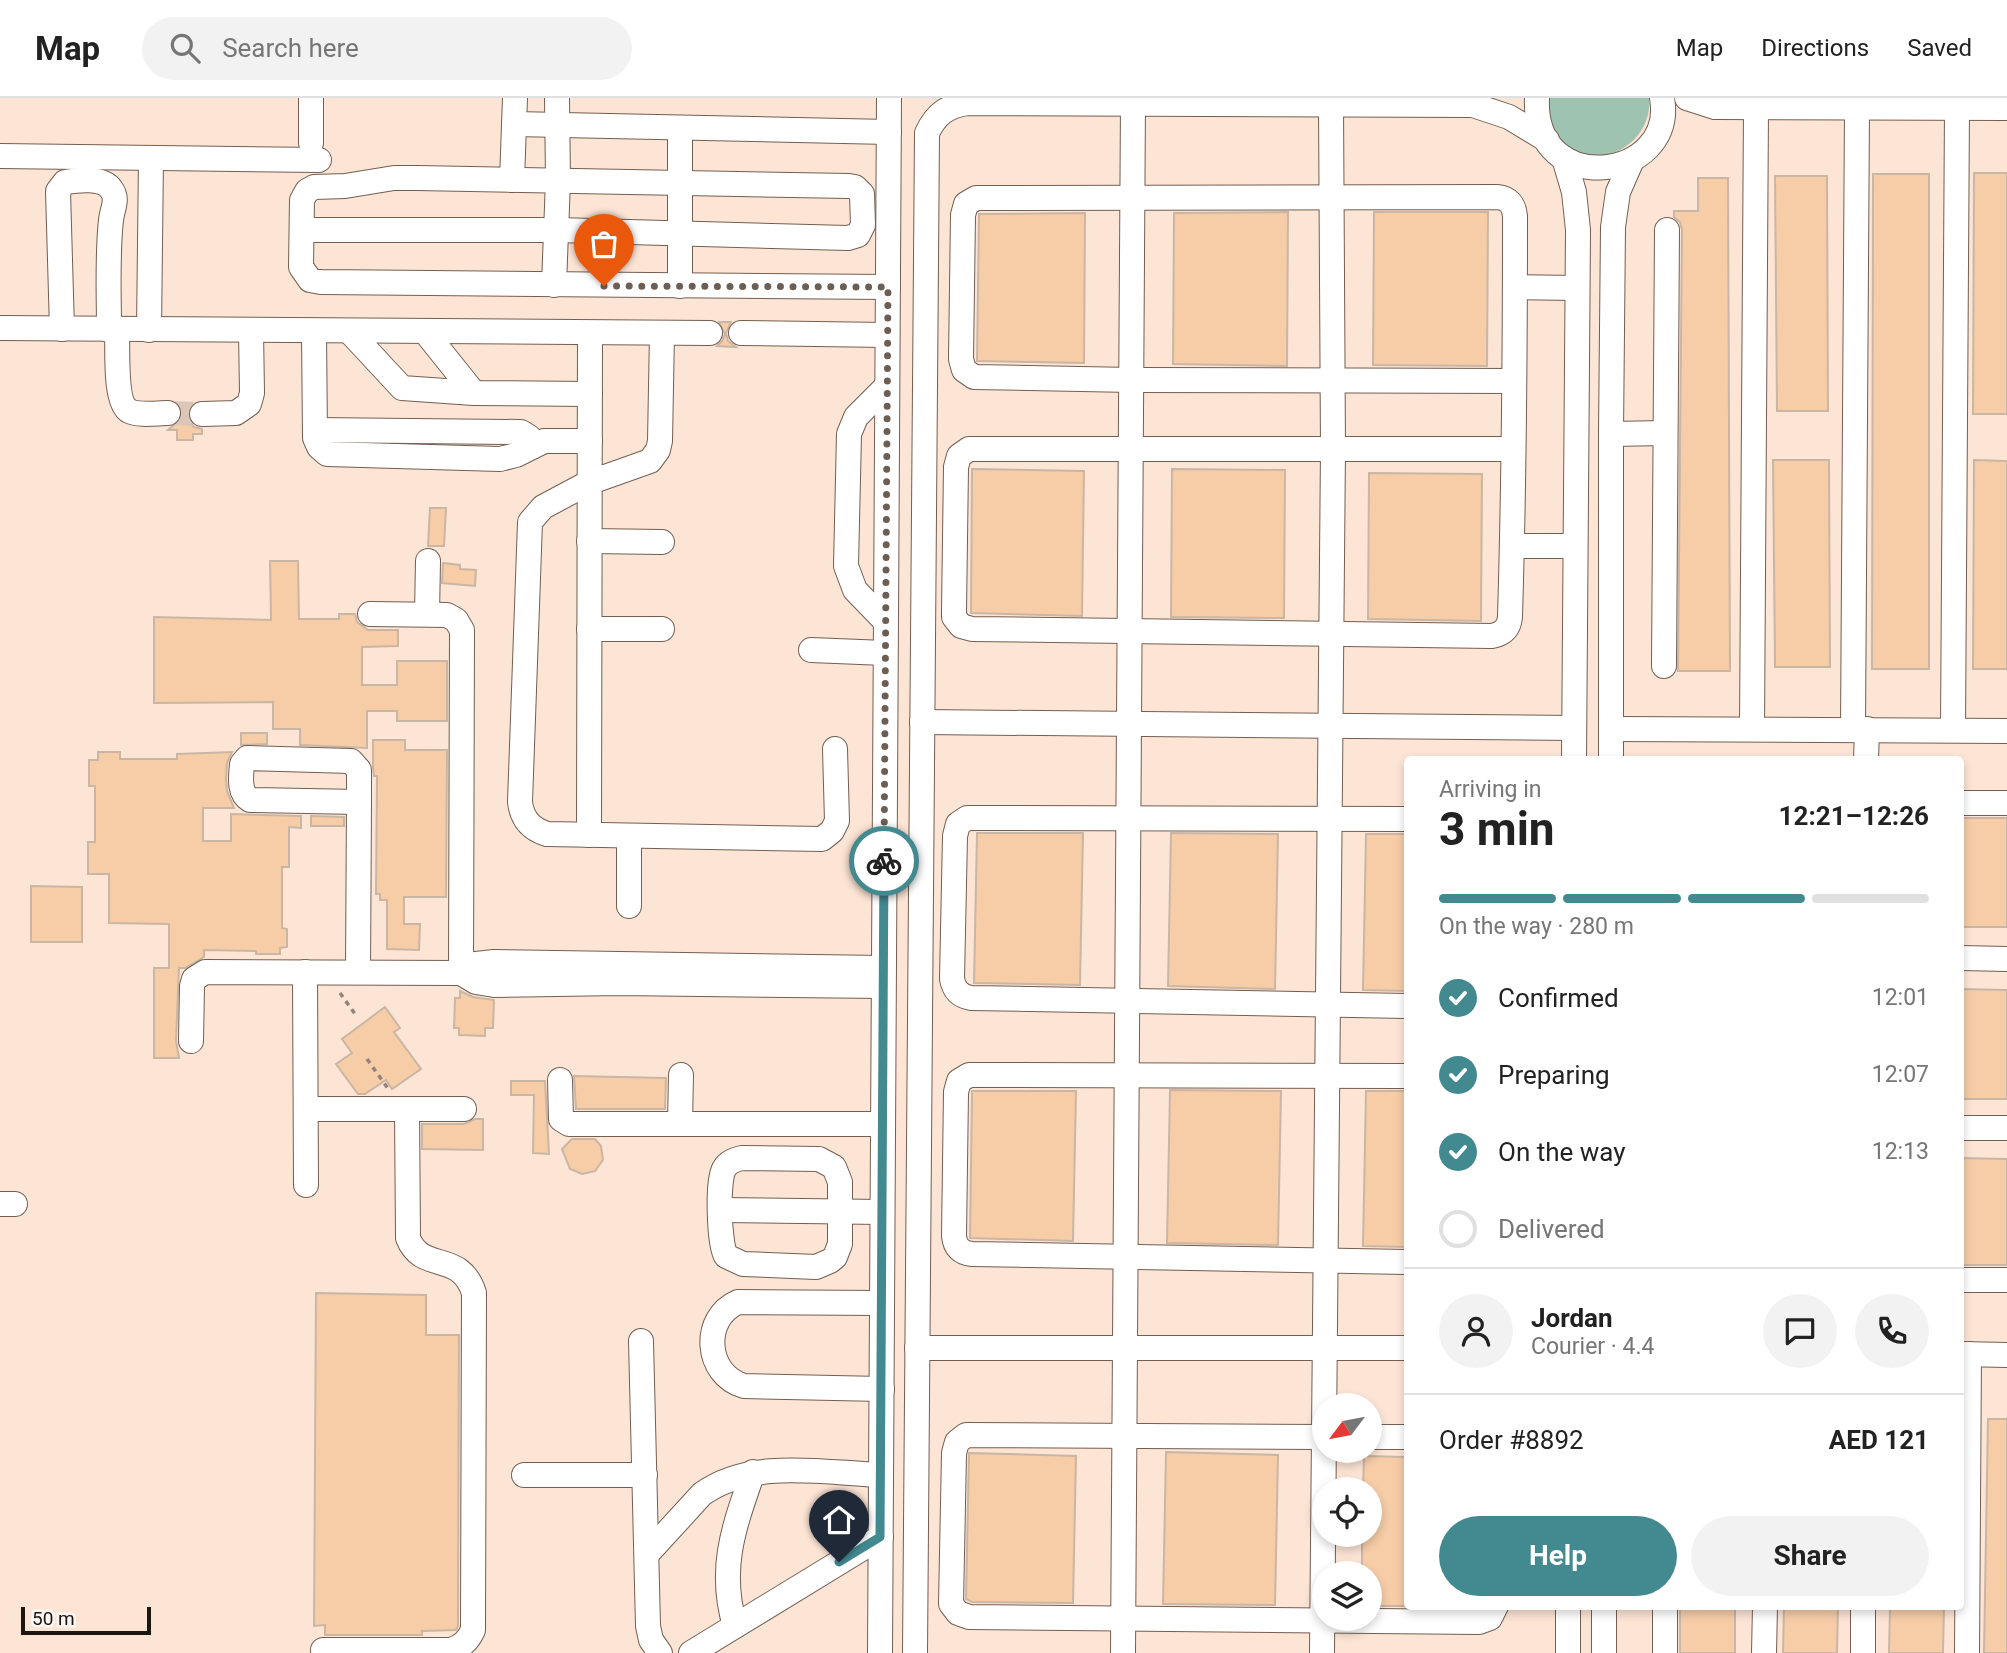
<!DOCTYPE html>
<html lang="en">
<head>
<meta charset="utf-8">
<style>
  body { margin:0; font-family:Roboto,sans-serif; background:#f2f2f2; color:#222; height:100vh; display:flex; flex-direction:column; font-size:26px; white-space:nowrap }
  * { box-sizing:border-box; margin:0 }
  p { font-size:23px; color:#767676 }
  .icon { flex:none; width:38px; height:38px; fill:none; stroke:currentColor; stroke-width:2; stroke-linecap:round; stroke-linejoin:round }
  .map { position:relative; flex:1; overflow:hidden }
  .details { position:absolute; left:1404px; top:658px; width:560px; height:854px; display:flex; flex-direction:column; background:#fff; border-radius:7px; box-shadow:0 4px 10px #0003 }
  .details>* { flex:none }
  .needle { width:46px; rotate:238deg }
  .tools { position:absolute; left:1312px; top:1295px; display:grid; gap:14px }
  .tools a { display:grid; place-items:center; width:70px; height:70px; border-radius:50%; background:#fff; box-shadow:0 4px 10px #0003; font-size:35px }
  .scale { position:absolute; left:21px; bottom:18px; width:130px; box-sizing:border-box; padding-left:7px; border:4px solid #1d1510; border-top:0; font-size:19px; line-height:24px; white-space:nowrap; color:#1d1510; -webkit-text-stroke:5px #fbf6f3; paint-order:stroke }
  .pin { position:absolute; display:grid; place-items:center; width:60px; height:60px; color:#fff; margin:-72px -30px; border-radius:50% 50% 50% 0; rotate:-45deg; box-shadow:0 0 7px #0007 }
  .pin .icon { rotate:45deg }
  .courier { position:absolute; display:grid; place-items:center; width:70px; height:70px; margin:-35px; border:5px solid #428990; border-radius:50%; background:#fff; color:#222; box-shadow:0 2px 9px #0007 }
  .summary em { font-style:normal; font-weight:700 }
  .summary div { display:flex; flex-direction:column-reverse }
  .summary { display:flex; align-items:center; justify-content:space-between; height:119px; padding:0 35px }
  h1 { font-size:46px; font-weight:700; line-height:52px }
  .bar { display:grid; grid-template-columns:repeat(4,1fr); gap:10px 7px; align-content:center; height:84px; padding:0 35px }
  .bar i { height:9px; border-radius:5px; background:#e0e0e0 }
  .bar .active { background:#428990 }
  .bar p { grid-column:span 4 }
  .line { display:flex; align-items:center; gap:18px; padding:0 35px; border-top:2px solid #e0e0e0 }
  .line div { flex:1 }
  .round { display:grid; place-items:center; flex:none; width:74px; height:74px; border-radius:37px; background:#f2f2f2 }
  ol { padding:0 35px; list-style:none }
  li { display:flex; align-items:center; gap:21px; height:77px }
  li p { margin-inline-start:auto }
  li .icon { padding:7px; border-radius:50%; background:#428990; color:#fff; stroke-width:4 }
  li:last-child { color:#767676 }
  li i { width:38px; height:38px; border:4px solid #e0e0e0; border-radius:50% }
  .button { display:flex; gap:14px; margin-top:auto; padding:14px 35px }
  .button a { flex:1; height:80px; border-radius:42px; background:#428990; color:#fff; font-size:28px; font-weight:700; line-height:80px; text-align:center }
  .button a+a { background:#f2f2f2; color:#222 }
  header { display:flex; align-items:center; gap:42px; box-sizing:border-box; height:98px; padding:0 35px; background:#fff; border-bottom:2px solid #e0e0e0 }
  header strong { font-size:33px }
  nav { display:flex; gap:38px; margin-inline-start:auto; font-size:24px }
  .search { width:490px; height:63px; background:#f2f2f2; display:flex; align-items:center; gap:18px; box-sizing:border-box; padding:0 24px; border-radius:38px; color:#767676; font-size:26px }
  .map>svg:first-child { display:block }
  .green { fill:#9ec3b1 }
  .building { fill:#f6cda7; stroke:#c9b6a4; stroke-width:2 }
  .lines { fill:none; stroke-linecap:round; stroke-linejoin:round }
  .minor-tunnel { stroke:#dbc6b8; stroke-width:24; stroke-dasharray:24 12; stroke-linecap:butt }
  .minor-casing { stroke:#735e52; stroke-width:26 }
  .path { stroke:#948379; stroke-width:3.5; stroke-dasharray:5 5; stroke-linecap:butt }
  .minor { stroke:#fff; stroke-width:24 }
  .done { stroke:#6b5e55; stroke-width:7; stroke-dasharray:0 12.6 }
  .route { stroke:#428990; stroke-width:9 }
</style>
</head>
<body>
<header>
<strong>Map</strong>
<div class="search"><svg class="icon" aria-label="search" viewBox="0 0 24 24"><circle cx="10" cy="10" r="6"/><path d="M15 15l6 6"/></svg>Search here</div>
<nav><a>Map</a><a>Directions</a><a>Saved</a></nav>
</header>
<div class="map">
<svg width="2007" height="1555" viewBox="0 0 2007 1555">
  <rect width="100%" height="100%" fill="#fde5d6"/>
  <path class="green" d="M1545,0h104c5,48 -57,79 -90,41 -9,-9 -11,-29 -14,-41z"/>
  <g class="building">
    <path d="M1974,75h33v241h-34z"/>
    <path d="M1873,76h56v495h-57z"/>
    <path d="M1775,78h52l1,235h-51z"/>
    <path d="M1698,80h30l2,493h-52l4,-441 -2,-8 -6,-5v-6h24z"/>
    <path d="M1288,114l-1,154 -114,-2 1,-151z"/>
    <path d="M1374,114h114l-1,154 -114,-1z"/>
    <path d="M1085,115l-1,150 -107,-2 2,-147z"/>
    <path d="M719,224h12l-5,11 2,8 8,6 -19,-1 5,-5 3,-7z"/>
    <path d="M179,305h13l-5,11 2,7 5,6 8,2v5h-9v6h-16v-10h-9l13,-11 2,-7z"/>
    <path d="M1773,362h56l1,207h-55z"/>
    <path d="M1974,362l33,1v208h-34z"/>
    <path d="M972,371l112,2 -2,145 -111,-3z"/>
    <path d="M1172,371l113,1 -1,148 -113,-1z"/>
    <path d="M1369,375l113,1 -1,147 -113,-2z"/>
    <path d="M430,410h16l-2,38h-16z"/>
    <path d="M270,463h28l1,58h40v-5h16l2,8 11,8h30v16l-36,1v38h35v-24h50v60h-50v-10h-30v37l-67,-3v-16h-27v-27l-119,1v-86l117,3z"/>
    <path d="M443,465l17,2v4l16,1 -1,16 -33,-3z"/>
    <path d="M241,635h26v11l-26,1z"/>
    <path d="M373,642h32v10h42l-1,147h-42v27h16l-1,26 -32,-1v-49h-7v-6h-4l1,-118h-3l-1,-9z"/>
    <path d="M98,654h22v7h57v-5l55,-2 -5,11 -1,16 1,12 7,17h-31v33h28v-27l70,2v12l-12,-1v40h-7v61l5,1v18l-7,1v6h-24v-3l-52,-1v7l-19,11h-6l-3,73 3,17h-25v-90h15v-44l-60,-1v-49h-21v-32h7v-56h-6v-26h9z"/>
    <path d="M311,718l33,1v9h-33z"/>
    <rect x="1960" y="720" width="47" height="109"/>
    <path d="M977,735h106l-3,152 -106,-2z"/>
    <path d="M1171,735l107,1 -3,155 -107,-3z"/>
    <path d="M1366,736h41v157l-44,-1z"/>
    <path d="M31,788l51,1v55h-51z"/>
    <path d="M1960,891l47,1v109h-47z"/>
    <path d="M460,893l13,6 21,3 -1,28h-8v8l-26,-1v-7h-5l1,-30h5z"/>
    <path d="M385,909l15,21 -6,4 27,37 -29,20 -6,-9 -21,14h-7l-22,-30 16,-11 -10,-14z"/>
    <path d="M574,978l92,2 -1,31h-89z"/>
    <path d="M511,983h34l4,73 -16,-1 1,-58h-23z"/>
    <path d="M1170,992l111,1 -3,154 -111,-2z"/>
    <path d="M972,993h104l-3,150 -103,-3z"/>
    <path d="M1366,993h41v156l-44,-1z"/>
    <path d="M475,1021h8v31l-61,-1v-25h42z"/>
    <path d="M572,1041h23l6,7 2,14 -8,11 -13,3 -12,-5 -8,-20z"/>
    <path d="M1960,1060l47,1v106h-47z"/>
    <path d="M316,1195l110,2v40h33l-1,291 -2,4 -34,1v4h-97v-10l-11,1z"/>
    <path d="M1988,1321h19v234h-23z"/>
    <path d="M1166,1354l112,3 -3,150 -112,-1z"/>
    <path d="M969,1355l107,3 -3,147 -101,-1 -6,-3z"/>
    <path d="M1364,1358l43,1v149h-37v-33h-8v-38h8v-46h-7z"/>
    <rect x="1680" y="1508" width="55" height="47"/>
    <path d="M1784,1508h54l-1,47h-54z"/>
    <path d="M1890,1508h54l-1,47h-54z"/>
  </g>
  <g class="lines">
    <path class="minor-tunnel" d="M168,315l34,1"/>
    <defs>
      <g id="minor">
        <path d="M311,0v45"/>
        <path d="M1537,0c-5,102 140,83 125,0"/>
        <path d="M1687,0l28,9 292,1"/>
        <path d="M514,26l375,8"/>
        <path d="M680,30v158"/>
        <path d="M0,58l319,4"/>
        <path d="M1564,60l10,34 4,38 -4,530"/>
        <path d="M512,82l3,-82"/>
        <path d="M302,132h255l291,8 10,-3 5,-10 -1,-31 -7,-7 -6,-1 -432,-8h-23l-49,8 -31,1 -7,4 -5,9 -1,67 9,13 11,2 567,5"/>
        <path d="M554,187l4,-105 -1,-82"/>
        <path d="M1515,189l61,1"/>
        <path d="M0,230l710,5"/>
        <path d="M62,231l-4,-138 7,-9c13,-2 38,-5 46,7 8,10 1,20 0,31 -4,36 -2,74 -2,110"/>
        <path d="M117,232c1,17 -3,72 12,81 11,5 28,2 39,2"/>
        <path d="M149,232l2,-172"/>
        <path d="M314,234l1,106 4,9 8,7 173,5 16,-4 28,-14h46"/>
        <path d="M350,234l52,56 72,5 116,1"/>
        <path d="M426,235l48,60"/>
        <path d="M662,235l-2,108 -2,9 -8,11 -62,22 -45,24 -13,15 -10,280c2,17 11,27 27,32l275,5 10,-8 5,-10 -2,-72"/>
        <path d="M741,235l146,2"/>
        <path d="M202,316l34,-1 13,-9 3,-11 -1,-62"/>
        <path d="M315,332l206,2 8,5 2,10"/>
        <path d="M1611,336l54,-1"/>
        <path d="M1513,351h-544l-10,7 -3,11 -2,144v6l7,9 11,3 520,7c11,-2 17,-8 18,-19 4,-134 5,-268 5,-401 -1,-11 -6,-18 -18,-19l-521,1 -10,6 -3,11 -2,144 3,11 10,7 158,3 382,1"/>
        <path d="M589,443l73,1"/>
        <path d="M1512,448h63"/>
        <path d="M370,516l77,1 9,5 6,10 -1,343"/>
        <path d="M427,516l1,-53"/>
        <path d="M885,523l-30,-31 -9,-24 3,-132 7,-17 30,-30"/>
        <path d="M589,531h73"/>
        <path d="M811,552l74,3"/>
        <path d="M1664,568l3,-436"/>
        <path d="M922,624l652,6"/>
        <path d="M1752,630l4,-620"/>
        <path d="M1612,631l395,2"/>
        <path d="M1853,631l4,-621"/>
        <path d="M1953,632l4,-622"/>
        <path d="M247,660l104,3 8,9v32l-109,-2c-12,-7 -9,-24 -8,-36z"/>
        <path d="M1611,662v-326l2,-207 5,-35 14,-32"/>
        <path d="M1866,662l1,-31"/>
        <path d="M1960,705h47"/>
        <path d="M1407,721l-440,-1 -9,6 -3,12 -3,143c2,11 8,17 19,19l436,8"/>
        <path d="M589,737l1,-501"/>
        <path d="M629,808v-70"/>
        <path d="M1960,860l47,1"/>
        <path d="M305,874l1,213"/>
        <path d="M358,874l1,-170"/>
        <path d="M461,875l15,9 18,3 125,-2 264,3"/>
        <path d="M191,943l1,-55 2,-7 11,-7 256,1 15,-9 18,-2 389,6"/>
        <path d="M1407,978l-438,-1 -10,6 -3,11 -2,144c1,11 7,17 18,18l435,8"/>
        <path d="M560,982l1,39 8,5h314"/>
        <path d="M307,1011h157"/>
        <path d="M680,1026l1,-49"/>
        <path d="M1960,1030h47"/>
        <path d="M742,1060l77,1 15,8 6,15v62l-5,13 -5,4 -14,6 -73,-3 -17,-8c-7,-12 -9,-74 -2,-87 4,-7 10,-9 18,-11z"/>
        <path d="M0,1106h15"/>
        <path d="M721,1112l161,2"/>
        <path d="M1960,1182h47"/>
        <path d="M641,1243l7,285 3,14 9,13"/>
        <path d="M917,1250h490"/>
        <path d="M1960,1256l47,1"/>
        <path d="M882,1291l-138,-3c-39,-11 -43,-68 -6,-84l144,1"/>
        <path d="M1325,1339l-359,-2 -9,7 -3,11 -3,151 7,9 11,4 510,5 11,-4 6,-12"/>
        <path d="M1370,1339h37"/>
        <path d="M524,1377h121"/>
        <path d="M648,1455l54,-59c50,-36 121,-21 179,-19"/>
        <path d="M735,1528c-17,-58 -1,-99 18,-154"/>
        <path d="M323,1552h128c11,-4 17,-9 22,-20l1,-337c-14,-44 -52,-19 -66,-55l-1,-129"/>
        <path d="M691,1555l190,-116"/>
        <path d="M880,1555l9,-1555"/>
        <path d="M915,1555l12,-1520c9,-19 20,-27 41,-30l505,2 36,12 38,23"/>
        <path d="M1123,1555l10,-1551"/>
        <path d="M1322,1555l11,-1204 -2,-345"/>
        <path d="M1568,1555v-47"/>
        <path d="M1604,1555v-47"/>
        <path d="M1665,1555v-47"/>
        <path d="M1764,1555l1,-47"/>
        <path d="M1863,1555v-47"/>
        <path d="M1967,1555l2,-299"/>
      </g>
    </defs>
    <use href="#minor" class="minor-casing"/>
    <g class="path">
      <path d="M340,895l15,21"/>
      <path d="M367,961l22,31"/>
    </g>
    <use href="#minor" class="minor"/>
  </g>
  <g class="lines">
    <path class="done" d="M604,188l284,1 -4,574"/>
    <path class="route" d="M839,1464l41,-25 4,-676"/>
  </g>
</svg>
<div class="tools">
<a><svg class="needle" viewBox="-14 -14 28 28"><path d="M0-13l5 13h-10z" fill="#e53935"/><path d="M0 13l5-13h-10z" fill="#767676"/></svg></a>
<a><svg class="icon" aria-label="locate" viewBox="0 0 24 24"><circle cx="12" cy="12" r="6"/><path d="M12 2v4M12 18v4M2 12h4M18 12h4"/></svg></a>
<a><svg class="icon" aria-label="layers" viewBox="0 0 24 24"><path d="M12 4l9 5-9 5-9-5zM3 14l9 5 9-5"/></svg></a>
</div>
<div class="scale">50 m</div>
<div class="pin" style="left:604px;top:188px;background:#ea580c"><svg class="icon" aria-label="bag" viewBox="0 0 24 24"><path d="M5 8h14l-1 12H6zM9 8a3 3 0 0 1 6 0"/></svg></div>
<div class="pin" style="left:839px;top:1464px;background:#1f2937"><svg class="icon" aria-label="home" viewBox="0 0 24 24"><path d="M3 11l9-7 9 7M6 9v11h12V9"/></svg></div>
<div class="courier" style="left:884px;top:763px"><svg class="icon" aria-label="bike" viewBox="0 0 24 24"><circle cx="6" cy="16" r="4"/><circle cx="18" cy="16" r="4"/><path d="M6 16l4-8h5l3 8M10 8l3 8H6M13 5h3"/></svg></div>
<section class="details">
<div class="summary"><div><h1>3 min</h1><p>Arriving in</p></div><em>12:21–12:26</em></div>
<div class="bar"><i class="active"></i><i class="active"></i><i class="active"></i><i></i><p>On the way · 280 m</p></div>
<ol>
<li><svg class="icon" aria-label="check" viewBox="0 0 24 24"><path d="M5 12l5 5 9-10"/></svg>Confirmed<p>12:01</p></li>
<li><svg class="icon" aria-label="check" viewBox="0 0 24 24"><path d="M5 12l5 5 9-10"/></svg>Preparing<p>12:07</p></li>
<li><svg class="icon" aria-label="check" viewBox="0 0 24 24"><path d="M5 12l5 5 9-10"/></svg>On the way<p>12:13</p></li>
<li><i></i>Delivered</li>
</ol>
<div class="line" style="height:126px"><a class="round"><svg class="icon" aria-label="person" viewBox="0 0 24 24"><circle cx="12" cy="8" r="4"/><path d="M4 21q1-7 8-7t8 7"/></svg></a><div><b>Jordan</b><p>Courier · 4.4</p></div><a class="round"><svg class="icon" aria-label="chat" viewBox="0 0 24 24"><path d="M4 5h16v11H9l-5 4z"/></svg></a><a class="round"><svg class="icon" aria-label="phone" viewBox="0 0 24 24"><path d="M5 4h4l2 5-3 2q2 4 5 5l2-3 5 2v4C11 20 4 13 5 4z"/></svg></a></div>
<div class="line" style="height:91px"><div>Order #8892</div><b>AED 121</b></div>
<div class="button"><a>Help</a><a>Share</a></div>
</section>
</div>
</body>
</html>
